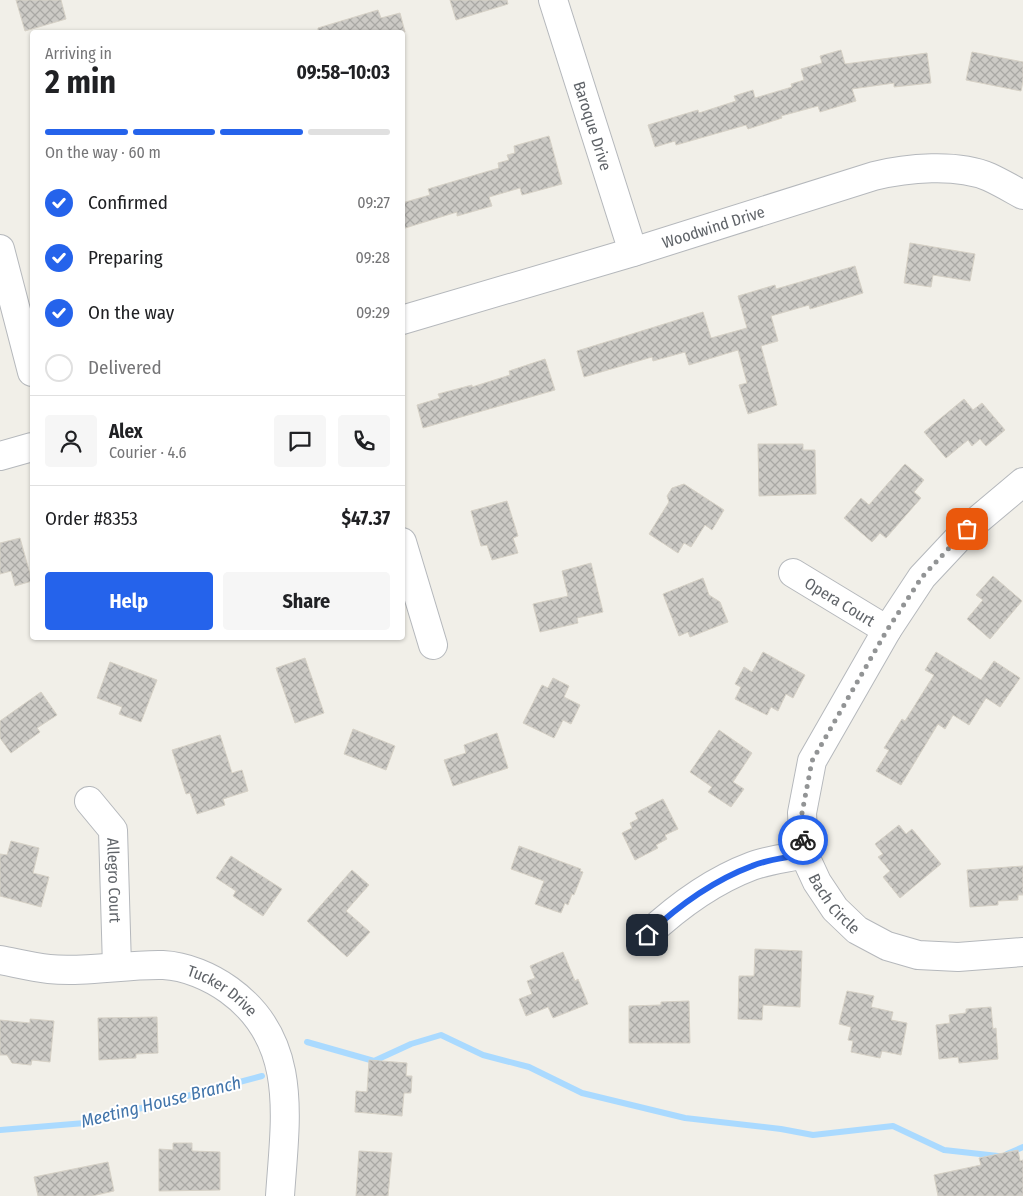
<!DOCTYPE html>
<html lang="en">
<head>
<meta charset="utf-8">
<style>
  body { margin:0; font-family:"Fira Sans Condensed",sans-serif; background:#f6f6f6; color:#202124; height:100vh; display:flex; flex-direction:column; font-size:19px; white-space:nowrap }
  * { box-sizing:border-box; margin:0 }
  p { font-size:16px; color:#757577 }
  .icon { flex:none; width:28px; height:28px; fill:none; stroke:currentColor; stroke-width:2; stroke-linecap:round; stroke-linejoin:round }
  .map { position:relative; flex:1; overflow:hidden }
  .drawer { position:absolute; left:30px; top:30px; width:375px; height:610px; display:flex; flex-direction:column; background:#fff; border-radius:5px; box-shadow:0 1px 4px #0004 }
  .drawer>* { flex:none }
  .pin { position:absolute; display:grid; place-items:center; width:42px; height:42px; color:#fff; margin:-21px; border-radius:10px; box-shadow:0 2px 8px #0006 }
  .courier { position:absolute; display:grid; place-items:center; width:50px; height:50px; margin:-25px; border:4px solid #2563eb; border-radius:50%; background:#fff; color:#222; box-shadow:0 1px 6px #0007 }
  .head em { font-style:normal; font-weight:700 }
  .head div { display:flex; flex-direction:column-reverse }
  .head { display:flex; align-items:center; justify-content:space-between; height:85px; padding:0 15px }
  h1 { font-size:32px; font-weight:700; line-height:38px }
  .bar { display:grid; grid-template-columns:repeat(4,1fr); gap:8px 5px; align-content:center; height:60px; padding:0 15px }
  .bar i { height:6px; border-radius:4px; background:#e0e0e0 }
  .bar .active { background:#2563eb }
  .bar p { grid-column:span 4 }
  .line { display:flex; align-items:center; gap:12px; padding:0 15px; border-top:1px solid #e0e0e0 }
  .line div { flex:1 }
  .round { display:grid; place-items:center; flex:none; width:52px; height:52px; border-radius:5px; background:#f6f6f6 }
  ol { padding:0 15px; list-style:none }
  li { display:flex; align-items:center; gap:15px; height:55px }
  li p { margin-inline-start:auto }
  li .icon { padding:5px; border-radius:50%; background:#2563eb; color:#fff; stroke-width:4 }
  li:last-child { color:#757577 }
  li i { width:28px; height:28px; border:2px solid #e0e0e0; border-radius:50% }
  .primary-button { display:flex; gap:10px; margin-top:auto; padding:10px 15px }
  .primary-button a { flex:1; height:58px; border-radius:5px; background:#2563eb; color:#fff; font-size:20px; font-weight:700; line-height:58px; text-align:center }
  .primary-button a+a { background:#f6f6f6; color:#202124 }
  .map>svg:first-child { display:block }
  .lines { fill:none; stroke-linecap:round; stroke-linejoin:round }
  .stream { stroke:#aadaff; stroke-width:6 }
  .building { fill:url(#building-cross-hatch); stroke:#d6d1c6 }
  .minor-casing { stroke:#b5b8bc; stroke-width:30 }
  .minor { stroke:#fff; stroke-width:28 }
  .done { stroke:#929495; stroke-width:5; stroke-dasharray:0 9 }
  .route { stroke:#2563eb; stroke-width:6 }
  .labels { text-anchor:middle; dominant-baseline:central; stroke-width:4; stroke-linejoin:round; paint-order:stroke }
  .street-label { font-size:16px; fill:#5f6368; stroke:#fff }
  .water-label { font-size:18px; font-style:italic; fill:#4174aa; stroke:#fff }
</style>
</head>
<body>
<div class="map">
<svg width="1023" height="1196" viewBox="0 0 1023 1196">
  <defs>
    <pattern id="building-cross-hatch" width="8" height="8" patternUnits="userSpaceOnUse" patternTransform="scale(1.25)"><rect width="8" height="8" fill="#cccac5"/><path d="M0 0l8 8M0 8l8-8" fill="none" stroke="#a9a8a4"/></pattern>
  </defs>
  <rect width="100%" height="100%" fill="#f1efe8"/>
  <g class="lines">
    <g class="stream">
      <path d="M307,1042l67,19 37,-17 30,-9 42,20 46,12 53,26 103,25 96,11 32,6 80,-9 51,24 54,6"/>
      <path d="M0,1130l85,-7 177,-47"/>
      <path d="M1007,1154l16,-7"/>
    </g>
  </g>
  <g class="building">
    <path d="M16,0h45l5,19 -41,12z"/>
    <path d="M450,0h57l1,4 -52,16z"/>
    <path d="M378,10l3,8 19,-5 5,19h-87v-4z"/>
    <path d="M841,50l4,14 82,-11 4,30 -37,4v-4l-42,6 4,12 -36,11 -2,-6 -37,10 1,2 -34,11 -2,-4 -70,20 -1,-4 -20,6 -7,-22 50,-15 1,3 37,-12 -2,-5 19,-6 2,8 37,-11 -1,-3 13,-4 -3,-11 21,-6 -2,-7z"/>
    <path d="M972,52l51,10v19l-2,10 -55,-11z"/>
    <path d="M549,136l13,48 -40,11 -2,-7 -31,9 3,9 -35,10v-4l-55,17v-26l28,-8 -2,-6 71,-21 -1,-5 11,-3 -2,-5 8,-2 -1,-7z"/>
    <path d="M910,243l65,11 -5,27 -37,-6 -2,12 -27,-4z"/>
    <path d="M855,266l8,27 -53,16 -1,-4 -38,11 7,25 -17,5 16,59 -29,9 -9,-29 8,-2 -9,-33 -49,15 -4,-13 -32,9 -1,-4 -68,20 -7,-26 126,-39 8,26 36,-10 -9,-32 37,-11 1,4z"/>
    <path d="M545,359l10,31 -132,38 -6,-23 23,-7 -2,-4 34,-9v2l38,-12 -1,-4z"/>
    <path d="M964,399l9,11 9,-7 23,27 -19,16 -6,-7 -8,7 -4,-6 -22,18 -22,-26z"/>
    <path d="M758,444h45v6h12l1,44 -57,2z"/>
    <path d="M905,464l19,16 -10,12 7,6 -35,40 -6,-5 -8,9 -28,-24 17,-20 8,7z"/>
    <path d="M684,484l40,26 -12,20 -7,-5 -14,22 -7,-4 -6,10 -29,-19 20,-32 -2,-6 5,-8z"/>
    <path d="M507,501l11,35 -5,2 5,15 -26,7 -5,-15 -6,1 -10,-35z"/>
    <path d="M20,538l12,43 -17,5 -4,-15 -11,3v-31z"/>
    <path d="M591,563l12,49 -26,6 1,5 -38,9 -7,-28 35,-8 -6,-25z"/>
    <path d="M993,576l29,25 -32,38 -23,-20 16,-19 -7,-5z"/>
    <path d="M703,578l6,17 11,7 8,20 -38,15 -2,-5 -9,4 -16,-42z"/>
    <path d="M763,652l42,23 -12,23 -7,-4 -8,17 -7,-4 -4,8 -32,-16 6,-12 -6,-3 9,-17 8,5z"/>
    <path d="M936,652l45,28 13,-19 26,17 -20,29 -14,-9 -17,27 -16,-10 -8,14 -7,-5 -37,61 -25,-14 13,-21 -5,-2 18,-29 3,2 29,-46 -9,-5z"/>
    <path d="M305,658l19,55 -29,10 -19,-55z"/>
    <path d="M110,662l47,18 -16,42 -22,-8 3,-7 -25,-9z"/>
    <path d="M553,678l16,8 -5,11 16,8 -9,19 -8,-4 -9,18 -31,-15 19,-38 6,3z"/>
    <path d="M41,692l16,23 -20,13 3,4 -29,21 -11,-15v-17z"/>
    <path d="M353,729l42,17 -9,24 -42,-16z"/>
    <path d="M719,730l33,23 -19,29 11,7 -13,18 -23,-15 4,-5 -22,-15z"/>
    <path d="M497,733l11,35 -55,18 -9,-26 22,-7 -2,-8z"/>
    <path d="M220,735l12,38 10,-3 6,21 -25,8 2,6 -28,9 -7,-21 -4,1 -14,-44z"/>
    <path d="M663,799l15,30 -13,6 2,4 -11,6 2,3 -23,12 -13,-27 10,-5 -2,-5 8,-4 -3,-6z"/>
    <path d="M899,825l7,9 6,-5 29,35 -41,34 -17,-21 7,-6 -12,-14 5,-3 -8,-10z"/>
    <path d="M11,841l28,7 -6,25 16,4 -8,30 -41,-11v-42l7,1z"/>
    <path d="M519,846l62,23 -1,2 3,1 -9,23 -2,-1 -4,11 -3,-2 -4,10 -26,-9 9,-23 -33,-12z"/>
    <path d="M231,856l51,33 -19,27 -30,-20 3,-5 -20,-13z"/>
    <path d="M1023,866v29h-5v5l-20,1v4l-28,2 -3,-37z"/>
    <path d="M352,870l17,15 -23,26 24,21 -23,25 -40,-36z"/>
    <path d="M755,949l47,2 -2,56 -37,-2 -1,15 -24,-1 1,-43h15z"/>
    <path d="M563,952l12,29 3,-2 10,25 -35,14 -5,-11 -22,9 -7,-17 13,-5 -5,-13 8,-3 -5,-12z"/>
    <path d="M847,991l27,5 -3,11 22,5 -2,8 16,3 -6,32 -19,-4 -2,7 -29,-6 2,-11 -5,-1 3,-13 -12,-3z"/>
    <path d="M689,1001l1,42h-61v-37l32,-1v-3z"/>
    <path d="M991,1007l2,22 3,-1 2,31 -39,4 -1,-6 -19,2 -3,-34 14,-2 -1,-8 17,-2v-4z"/>
    <path d="M157,1017l1,36 -22,1v4l-37,2 -1,-42z"/>
    <path d="M30,1019l24,2 -4,41 -18,-2 -1,5 -19,-2 -5,-8h-7v-35l30,3z"/>
    <path d="M369,1060l38,3 -1,13h6l-1,17h-7l-2,23 -47,-4 1,-21 11,1z"/>
    <path d="M173,1143h19v8l28,1v38l-61,1v-42l14,1z"/>
    <path d="M1018,1150l2,11 3,-1v36h-85l-4,-21 47,-10 -2,-7z"/>
    <path d="M359,1151l33,2 -4,43h-32z"/>
    <path d="M108,1162l6,29 -22,5h-54l-4,-19z"/>
  </g>
  <g class="lines">
    <defs>
      <g id="minor">
        <path id="s1" d="M553,0l80,252"/>
        <path d="M0,249l32,123"/>
        <path id="s2" d="M402,320l231,-68 241,-76c32,-8 83,-13 115,1 11,5 23,12 34,18"/>
        <path d="M0,456l32,-9"/>
        <path id="s3" d="M1023,482l-56,47 -45,48 -35,53 -75,131 -10,52 2,41 13,28 18,27 22,21 30,16 31,9 40,2 65,-5"/>
        <path d="M402,542l31,103"/>
        <path id="s4" d="M793,573l94,57"/>
        <path id="s5" d="M89,801l24,29 4,137"/>
        <path d="M647,935c31,-29 65,-54 105,-69 16,-6 35,-8 52,-12"/>
        <path id="s6" d="M0,960c16,3 32,7 49,9 35,4 77,-5 114,-4 23,1 48,12 66,25 71,51 56,130 51,206"/>
      </g>
    </defs>
    <use href="#minor" class="minor-casing"/>
    <use href="#minor" class="minor"/>
  </g>
  <g class="lines">
    <path class="done" d="M803,840l-1,-27 10,-52 75,-131 35,-53 45,-48"/>
    <path class="route" d="M647,935c31,-29 65,-54 105,-69 16,-7 35,-8 52,-12l-1,-14"/>
  </g>
  <g class="labels">
    <g class="street-label">
      <text stroke="none"><textPath href="#s1" startOffset="132">Baroque Drive</textPath></text>
      <text stroke="none"><textPath href="#s2" startOffset="325">Woodwind Drive</textPath></text>
      <text stroke="none"><textPath href="#s4" startOffset="55">Opera Court</textPath></text>
      <text stroke="none"><textPath href="#s5" startOffset="88">Allegro Court</textPath></text>
      <text stroke="none"><textPath href="#s3" startOffset="506">Bach Circle</textPath></text>
      <text stroke="none"><textPath href="#s6" startOffset="230">Tucker Drive</textPath></text>
    </g>
    <g class="water-label">
      <text transform="translate(161 1102) rotate(-14)">Meeting House Branch</text>
    </g>
  </g>
</svg>
<div class="pin" style="left:967px;top:529px;background:#ea580c"><svg class="icon" aria-label="bag" viewBox="0 0 24 24"><path d="M5 8h14l-1 12H6zM9 8a3 3 0 0 1 6 0"/></svg></div>
<div class="pin" style="left:647px;top:935px;background:#1f2937"><svg class="icon" aria-label="home" viewBox="0 0 24 24"><path d="M3 11l9-7 9 7M6 9v11h12V9"/></svg></div>
<div class="courier" style="left:803px;top:840px"><svg class="icon" aria-label="bike" viewBox="0 0 24 24"><circle cx="6" cy="16" r="4"/><circle cx="18" cy="16" r="4"/><path d="M6 16l4-8h5l3 8M10 8l3 8H6M13 5h3"/></svg></div>
<section class="drawer">
<div class="head"><div><h1>2 min</h1><p>Arriving in</p></div><em>09:58–10:03</em></div>
<div class="bar"><i class="active"></i><i class="active"></i><i class="active"></i><i></i><p>On the way · 60 m</p></div>
<ol>
<li><svg class="icon" aria-label="check" viewBox="0 0 24 24"><path d="M5 12l5 5 9-10"/></svg>Confirmed<p>09:27</p></li>
<li><svg class="icon" aria-label="check" viewBox="0 0 24 24"><path d="M5 12l5 5 9-10"/></svg>Preparing<p>09:28</p></li>
<li><svg class="icon" aria-label="check" viewBox="0 0 24 24"><path d="M5 12l5 5 9-10"/></svg>On the way<p>09:29</p></li>
<li><i></i>Delivered</li>
</ol>
<div class="line" style="height:90px"><a class="round"><svg class="icon" aria-label="person" viewBox="0 0 24 24"><circle cx="12" cy="8" r="4"/><path d="M4 21q1-7 8-7t8 7"/></svg></a><div><b>Alex</b><p>Courier · 4.6</p></div><a class="round"><svg class="icon" aria-label="chat" viewBox="0 0 24 24"><path d="M4 5h16v11H9l-5 4z"/></svg></a><a class="round"><svg class="icon" aria-label="phone" viewBox="0 0 24 24"><path d="M5 4h4l2 5-3 2q2 4 5 5l2-3 5 2v4C11 20 4 13 5 4z"/></svg></a></div>
<div class="line" style="height:65px"><div>Order #8353</div><b>$47.37</b></div>
<div class="primary-button"><a>Help</a><a>Share</a></div>
</section>
</div>
</body>
</html>
